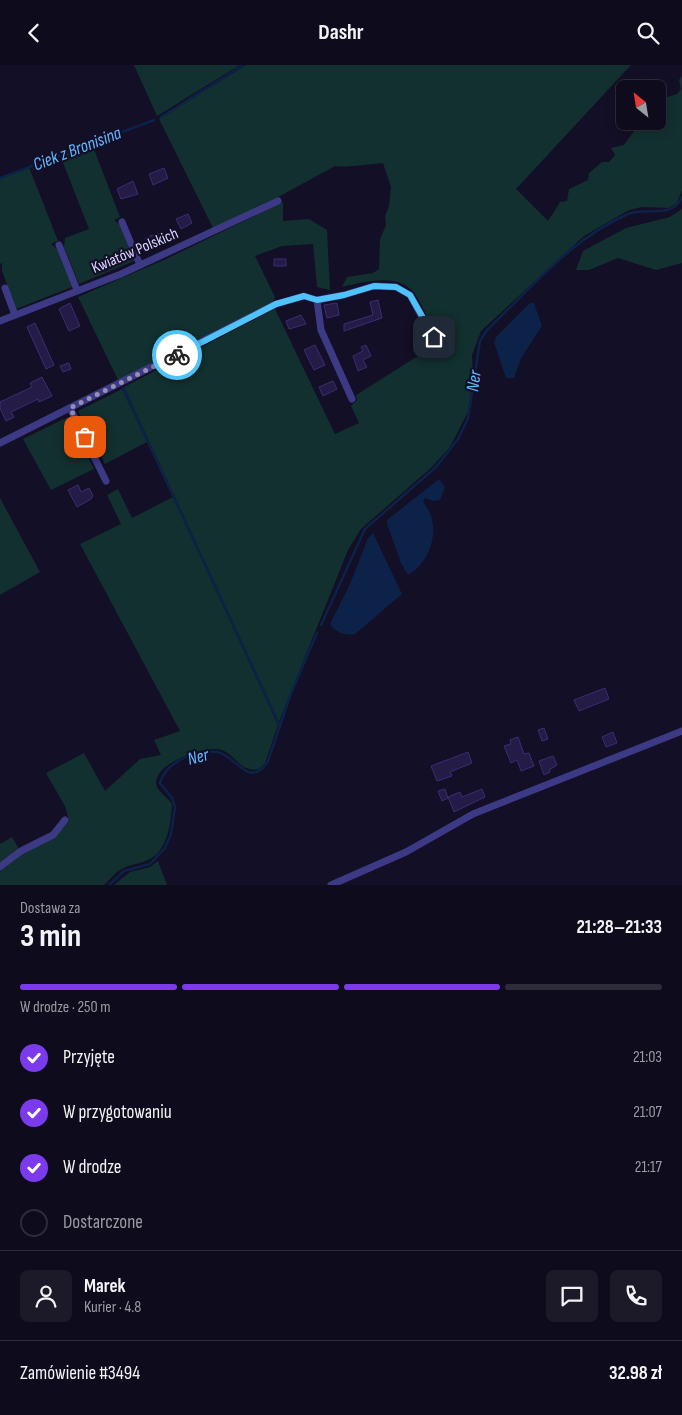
<!DOCTYPE html>
<html lang="pl">
<head>
<meta charset="utf-8">
<style>
  body { margin:0; font-family:"Sofia Sans Condensed",sans-serif; background:#1c1929; color:#f1f3f6; height:100vh; display:flex; flex-direction:column; font-size:19px; white-space:nowrap }
  * { box-sizing:border-box; margin:0 }
  p { font-size:16px; color:#9b9ba3 }
  .icon { flex:none; width:28px; height:28px; fill:none; stroke:currentColor; stroke-width:2; stroke-linecap:round; stroke-linejoin:round }
  .map { position:relative; height:820px; overflow:hidden }
  .panel { display:flex; flex-direction:column; background:#0e0b1c; flex:1 }
  .panel>* { flex:none }
  .needle { width:32px; rotate:330deg }
  .fabs { position:absolute; left:616px; top:15px; display:grid; gap:10px }
  .fabs a { display:grid; place-items:center; width:50px; height:50px; border-radius:8px; background:#0e0b1c; box-shadow:0 2px 12px #0003,0 0 0 1px #2e2b3b; font-size:25px }
  .pin { position:absolute; display:grid; place-items:center; width:42px; height:42px; color:#fff; margin:-21px; border-radius:10px; box-shadow:0 2px 8px #0006 }
  .courier { position:absolute; display:grid; place-items:center; width:50px; height:50px; margin:-25px; border:4px solid #4fc3f7; border-radius:50%; background:#fff; color:#222; box-shadow:0 1px 6px #0007 }
  .head em { font-style:normal; font-weight:700 }
  .head div { display:flex; flex-direction:column-reverse }
  .head { display:flex; align-items:center; justify-content:space-between; height:85px; padding:0 20px }
  h1 { font-size:32px; font-weight:700; line-height:38px }
  .bar { display:grid; grid-template-columns:repeat(4,1fr); gap:8px 5px; align-content:center; height:60px; padding:0 20px }
  .bar i { height:6px; border-radius:4px; background:#2e2b3b }
  .bar .on { background:#7c3aed }
  .bar p { grid-column:span 4 }
  .line { display:flex; align-items:center; gap:12px; padding:0 20px; border-top:1px solid #2e2b3b }
  .line div { flex:1 }
  .round { display:grid; place-items:center; flex:none; width:52px; height:52px; border-radius:8px; background:#1c1929 }
  ol { padding:0 20px; list-style:none }
  li { display:flex; align-items:center; gap:15px; height:55px }
  li p { margin-inline-start:auto }
  li .icon { padding:5px; border-radius:50%; background:#7c3aed; color:#fff; stroke-width:4 }
  li:last-child { color:#9b9ba3 }
  li i { width:28px; height:28px; border:2px solid #2e2b3b; border-radius:50% }
  header { display:flex; justify-content:space-between; align-items:center; height:65px; padding:0 20px; background:#0e0b1c; font-size:22px; font-weight:700 }
  .map>svg:first-child { display:block }
  .green { fill:#12302f }
  .water { fill:#0c2248 }
  .lines { fill:none; stroke-linecap:round; stroke-linejoin:round }
  .stream { stroke:#0c2248; stroke-width:2.5 }
  .building { fill:#241b47; stroke:#3b2d73 }
  .minor { stroke:#3d3a85; stroke-width:7 }
  .done { stroke:#948fb3; stroke-width:5; stroke-dasharray:0 9 }
  .route { stroke:#4fc3f7; stroke-width:6 }
  .labels { text-anchor:middle; dominant-baseline:central; stroke-width:4.5; stroke-linejoin:round; paint-order:stroke }
  .street-label { font-size:16px; fill:#d9d4ff; stroke:#130f26 }
  .water-label { font-size:18px; font-style:italic; fill:#62b6ff; stroke:#130f26 }
</style>
</head>
<body>
<header><svg class="icon" aria-label="back" viewBox="0 0 24 24"><path d="M15 5l-7 7 7 7"/></svg>Dashr<svg class="icon" aria-label="search" viewBox="0 0 24 24"><circle cx="10" cy="10" r="6"/><path d="M15 15l6 6"/></svg></header>
<div class="map">
<svg width="682" height="820" viewBox="0 0 682 820">
  <rect width="100%" height="100%" fill="#130f26"/>
  <g class="green">
    <path d="M134,0h106l-83,51z"/>
    <path d="M246,0h385l-115,124 32,32 12,-19 7,-1 2,-12 19,-9 1,-7 13,-11h7l6,-7 -4,-7 13,-3 10,-14 10,-10h14v-14l4,-2 2,-7 13,-4 4,-5 -2,-9 3,-4v114l-5,13 -8,5 -27,-1 -13,3 -45,26 -103,95 -9,24 1,20 -5,37 -18,35 -18,20 -71,62 -13,21 -69,172 -155,-335 151,-78 60,125 24,-11 -8,-17 6,-6 -1,-5 76,-48 10,-12c-14,-10 -16,-24 -25,-38 -15,-26 -52,-15 -75,-10l5,-10 26,-4 6,-4 1,-30 6,-14 -1,-9 4,-10 2,-19 -8,-24c-11,1 -40,5 -48,3l-53,29 -69,33 -54,-109z"/>
    <path d="M92,79l28,73 -6,3 6,5 14,36 -55,23 -15,-37 1,-9 24,-9 -29,-74z"/>
    <path d="M29,102l29,74 -7,3 6,5 15,38 -56,22 -14,-38v-8l-2,1v-85z"/>
    <path d="M283,137v19l26,-2 18,11 3,60 -13,-3 -4,-43 -31,2 -27,10 20,41 -3,6 -153,79 -41,-85 88,-38z"/>
    <path d="M682,144v54l-26,7 -38,-12 -29,12h-13l7,-19 43,-23 44,-11z"/>
    <path d="M122,324l25,53 -42,22 -27,-53z"/>
    <path d="M68,352l26,52 -43,21 -28,-51z"/>
    <path d="M118,424l14,29 41,-21 105,228 -13,38 -6,6c-21,5 -25,-20 -43,-20 -16,-1 -60,14 -60,34 0,8 12,14 16,21 -1,18 -4,48 -24,56 -8,4 -18,4 -26,9 -7,3 -12,11 -18,16h-104v-13l23,-19 30,-14 16,-18 -4,-15 -19,-33 38,-20 21,38 35,-32 21,-4 -7,-15 26,-9 -100,-187 41,-20 -14,-29z"/>
    <path d="M0,433l40,74 -40,23z"/>
    <path d="M12,772l7,12 -19,14v-19z"/>
    <path d="M158,796l9,24h-53l16,-13 20,-5z"/>
  </g>
  <g class="water">
    <path d="M530,238h4l8,23 -21,32 -7,20h-8l-12,-36 2,-5z"/>
    <path d="M439,414l6,8 -5,13 -7,1 -8,-3 -2,4c4,6 8,11 9,18 5,20 -6,45 -24,55l-7,-12 -14,-39v-4z"/>
    <path d="M373,468l29,61 -47,40c-10,2 -20,-2 -25,-10l20,-40 18,-46z"/>
  </g>
  <g class="lines">
    <g class="stream">
      <path d="M161,52l82,-52"/>
      <path d="M0,113l154,-58"/>
      <path d="M123,323l157,338"/>
      <path d="M321,560l44,-96 71,-62 22,-28 10,-21 12,-77 7,-11c43,-41 85,-92 141,-116 18,-8 44,6 54,-17"/>
      <path d="M109,820l15,-14 26,-7 15,-16 6,-14 4,-27 -3,-9 -12,-15c5,-21 37,-34 57,-31 18,2 32,39 51,9l22,-65 27,-63"/>
    </g>
  </g>
  <g class="building">
    <path d="M164,103l4,10 -15,7 -4,-11z"/>
    <path d="M133,116l5,13 -17,5 -4,-10z"/>
    <path d="M188,149l4,9 -11,6 -5,-10z"/>
    <path d="M158,168l3,8 -13,5 -3,-8z"/>
    <rect x="274" y="194" width="12" height="7"/>
    <path d="M378,235l4,18 -38,13v-7l29,-9 -3,-13z"/>
    <path d="M70,238l10,23 -11,5 -10,-22z"/>
    <path d="M337,238l2,12 -12,3 -3,-13z"/>
    <path d="M301,250l5,9 -17,5 -3,-8z"/>
    <path d="M35,258l19,42 -8,4 -19,-42z"/>
    <path d="M315,280l10,20 -11,5 -10,-20z"/>
    <path d="M366,280l5,11 -8,4 4,7 -9,4 -5,-15 10,-5 -2,-4z"/>
    <path d="M69,298l2,6 -8,3 -3,-6z"/>
    <path d="M42,312l10,19 -13,6 -1,-3 -27,13 3,5 -8,4 -6,-13v-6l32,-15 -2,-4z"/>
    <path d="M333,316l4,8 -14,7 -4,-9z"/>
    <path d="M78,420l3,7 8,-4 4,8 -2,3 -14,8 -9,-17z"/>
    <path d="M605,623l4,11 -30,12 -5,-11z"/>
    <path d="M544,663l4,11 -6,2 -4,-11z"/>
    <path d="M613,667l4,11 -11,4 -4,-10z"/>
    <path d="M518,672l6,17 5,-1 5,13 -13,5 -4,-11 -6,3 -7,-17 7,-2 -1,-4z"/>
    <path d="M468,687l4,11 -22,9 2,4 -15,5 -6,-15z"/>
    <path d="M553,691l4,9 -8,5 1,2 -6,3 -5,-14z"/>
    <path d="M445,724l3,9 -6,3 -4,-10z"/>
    <path d="M482,724l3,8 -31,15 -6,-15 12,-5 2,5z"/>
  </g>
  <g class="lines">
    <g class="minor">
      <path d="M122,157l18,43"/>
      <path d="M59,180l18,45"/>
      <path d="M5,223l10,27"/>
      <path d="M317,235l4,30 31,69"/>
      <path d="M0,256l121,-47 157,-73"/>
      <path d="M70,343l36,73"/>
      <path d="M0,378l276,-139 28,-8 13,4 27,-5 30,-9 22,1 14,8 23,42"/>
      <path d="M0,802l21,-16 32,-16 12,-15"/>
      <path d="M331,820l75,-33 67,-38 209,-83"/>
    </g>
  </g>
  <g class="lines">
    <path class="done" d="M85,372l-15,-29 107,-53"/>
    <path class="route" d="M177,290l99,-51 28,-8 13,4 27,-5 30,-9 22,1 14,8 24,42"/>
  </g>
  <g class="labels">
    <g class="street-label">
      <text transform="translate(135 186) rotate(-23)">Kwiatów Polskich</text>
    </g>
    <g class="water-label">
      <text transform="translate(77 84) rotate(-21)">Ciek z Bronisina</text>
      <text transform="translate(474 316) rotate(-82)">Ner</text>
      <text transform="translate(198 692) rotate(-15)">Ner</text>
    </g>
  </g>
</svg>
<div class="fabs">
<a><svg class="needle" viewBox="-14 -14 28 28"><path d="M0-13l5 13h-10z" fill="#e53935"/><path d="M0 13l5-13h-10z" fill="#9b9ba3"/></svg></a>
</div>
<div class="pin" style="left:85px;top:372px;background:#ea580c"><svg class="icon" aria-label="bag" viewBox="0 0 24 24"><path d="M5 8h14l-1 12H6zM9 8a3 3 0 0 1 6 0"/></svg></div>
<div class="pin" style="left:434px;top:272px;background:#1f2937"><svg class="icon" aria-label="home" viewBox="0 0 24 24"><path d="M3 11l9-7 9 7M6 9v11h12V9"/></svg></div>
<div class="courier" style="left:177px;top:290px"><svg class="icon" aria-label="bike" viewBox="0 0 24 24"><circle cx="6" cy="16" r="4"/><circle cx="18" cy="16" r="4"/><path d="M6 16l4-8h5l3 8M10 8l3 8H6M13 5h3"/></svg></div>
</div>
<section class="panel">
<div class="head"><div><h1>3 min</h1><p>Dostawa za</p></div><em>21:28–21:33</em></div>
<div class="bar"><i class="on"></i><i class="on"></i><i class="on"></i><i></i><p>W drodze · 250 m</p></div>
<ol>
<li><svg class="icon" aria-label="check" viewBox="0 0 24 24"><path d="M5 12l5 5 9-10"/></svg>Przyjęte<p>21:03</p></li>
<li><svg class="icon" aria-label="check" viewBox="0 0 24 24"><path d="M5 12l5 5 9-10"/></svg>W przygotowaniu<p>21:07</p></li>
<li><svg class="icon" aria-label="check" viewBox="0 0 24 24"><path d="M5 12l5 5 9-10"/></svg>W drodze<p>21:17</p></li>
<li><i></i>Dostarczone</li>
</ol>
<div class="line" style="height:90px"><a class="round"><svg class="icon" aria-label="person" viewBox="0 0 24 24"><circle cx="12" cy="8" r="4"/><path d="M4 21q1-7 8-7t8 7"/></svg></a><div><b>Marek</b><p>Kurier · 4.8</p></div><a class="round"><svg class="icon" aria-label="chat" viewBox="0 0 24 24"><path d="M4 5h16v11H9l-5 4z"/></svg></a><a class="round"><svg class="icon" aria-label="phone" viewBox="0 0 24 24"><path d="M5 4h4l2 5-3 2q2 4 5 5l2-3 5 2v4C11 20 4 13 5 4z"/></svg></a></div>
<div class="line" style="height:65px"><div>Zamówienie #3494</div><b>32.98 zł</b></div>
</section>
</body>
</html>
